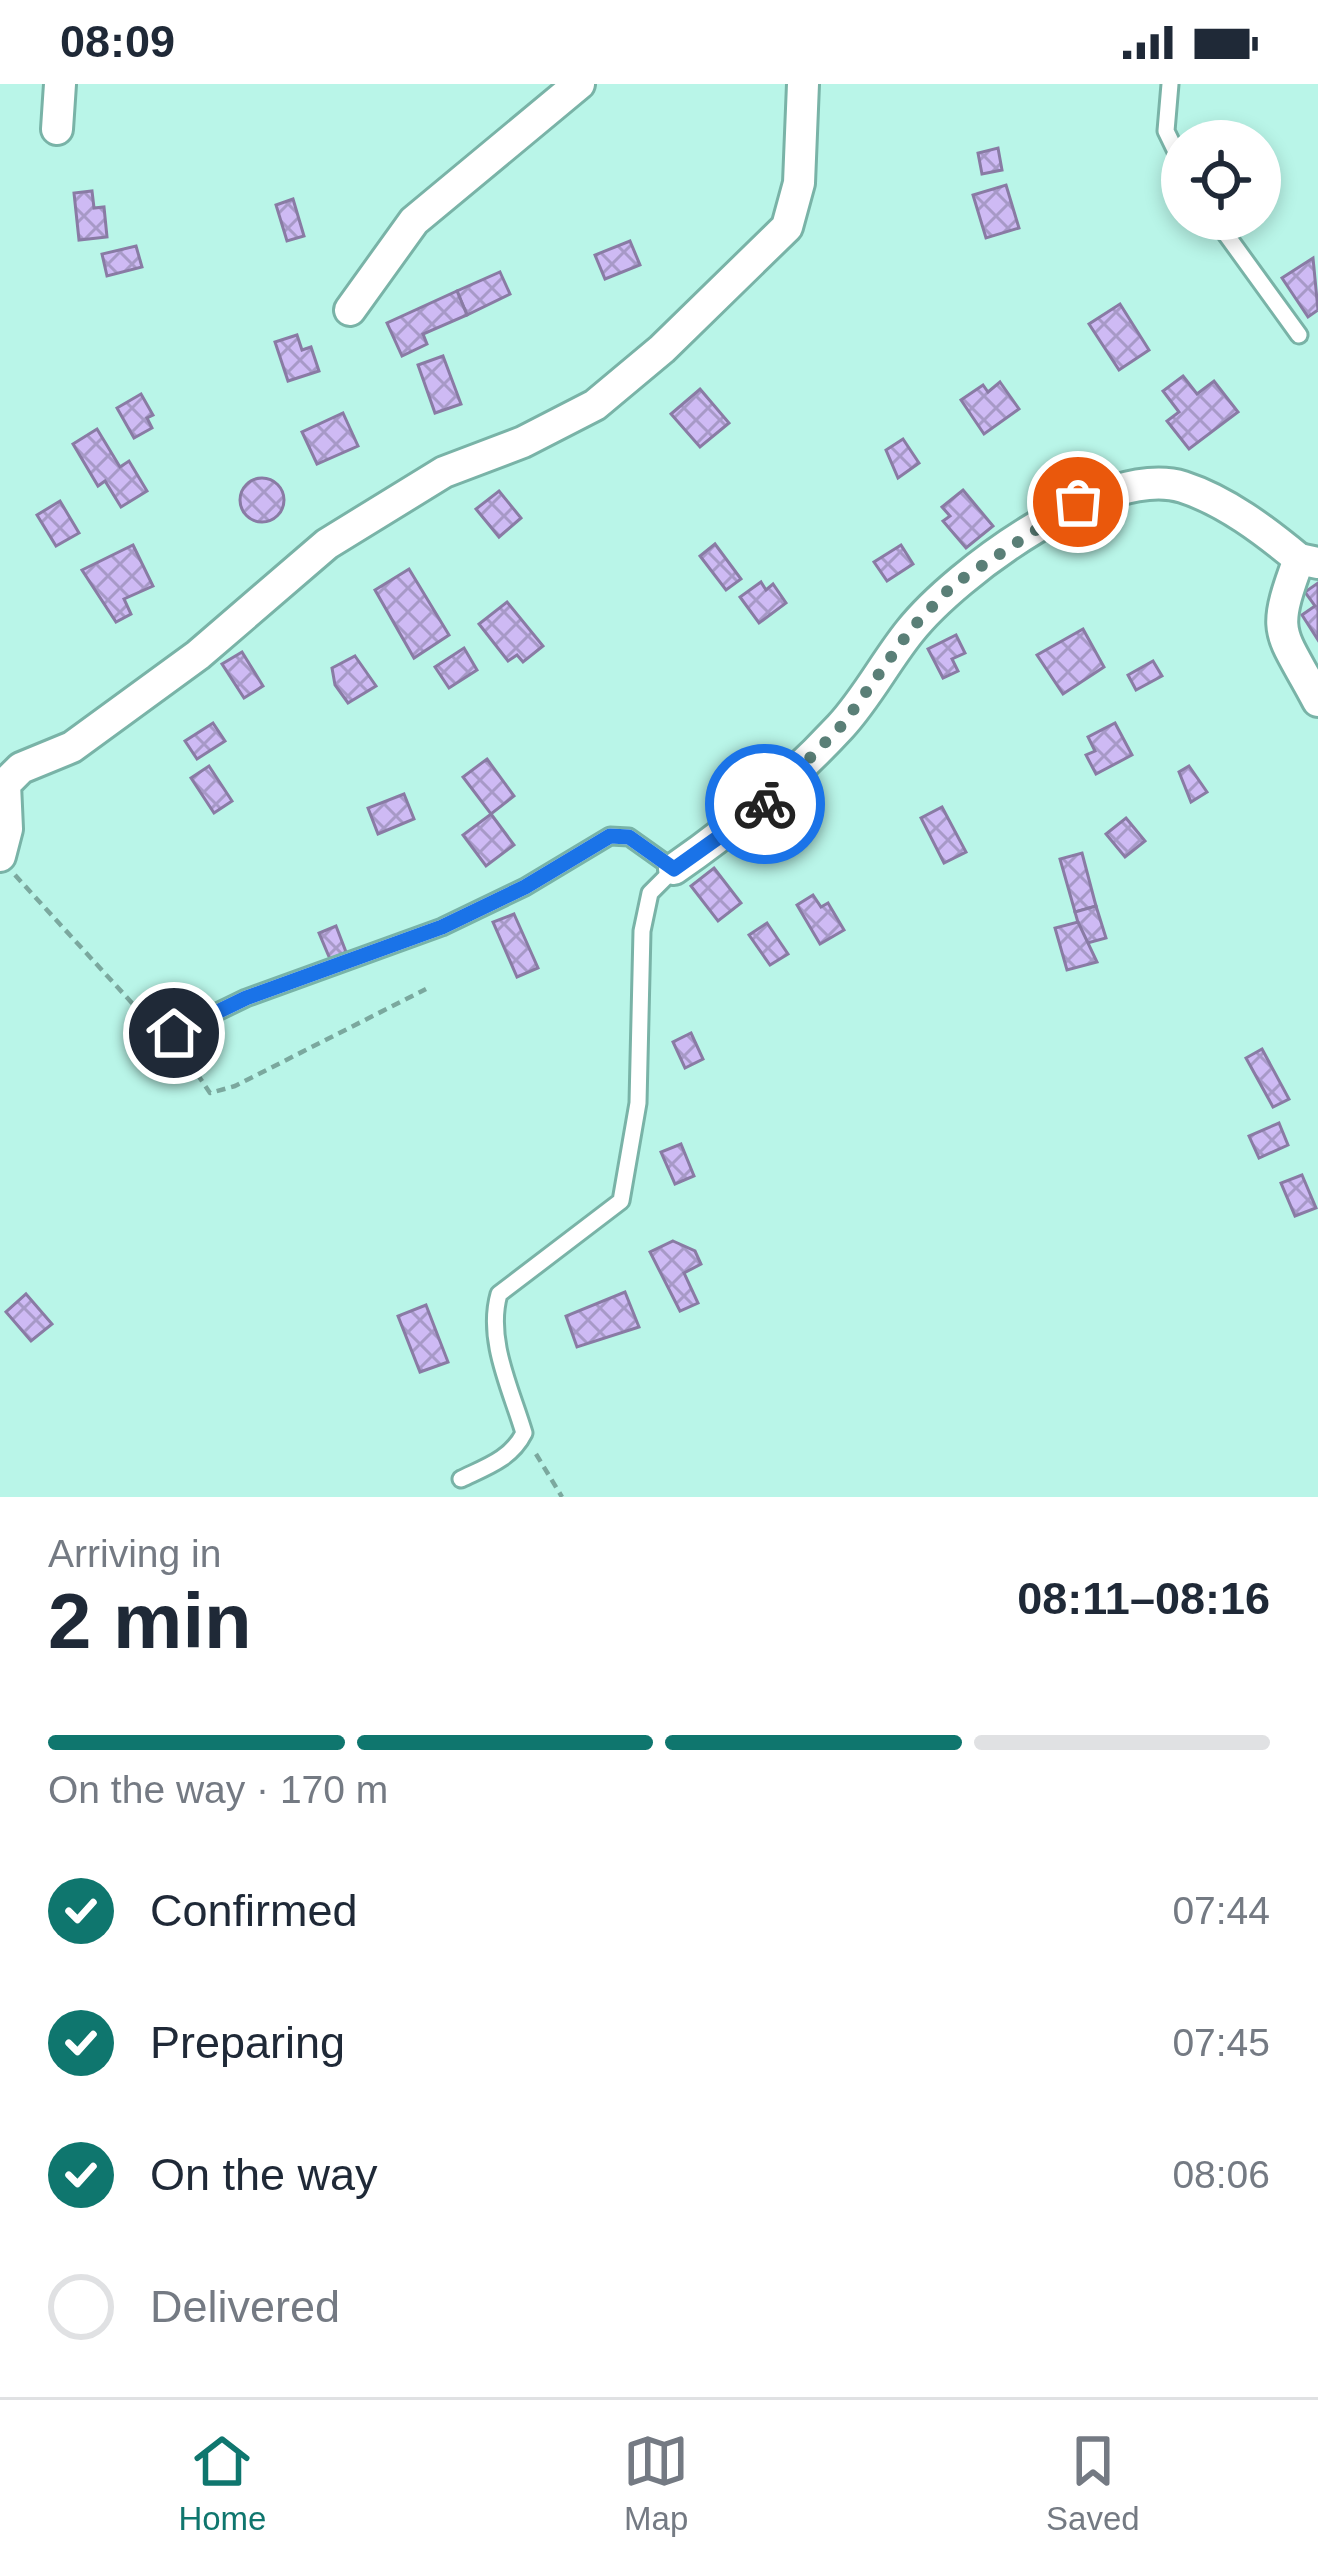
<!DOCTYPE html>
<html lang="en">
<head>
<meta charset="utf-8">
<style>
  body { margin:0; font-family:Arial,sans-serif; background:#f2f2f3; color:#1f2937; height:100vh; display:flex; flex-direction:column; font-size:45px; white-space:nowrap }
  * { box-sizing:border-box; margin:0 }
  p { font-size:39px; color:#747a83 }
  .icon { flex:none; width:66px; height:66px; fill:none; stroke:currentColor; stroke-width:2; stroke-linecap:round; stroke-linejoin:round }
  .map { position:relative; height:1413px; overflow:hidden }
  .panel { display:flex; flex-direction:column; background:#fff; flex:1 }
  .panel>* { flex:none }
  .buttons { position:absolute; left:1161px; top:36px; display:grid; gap:24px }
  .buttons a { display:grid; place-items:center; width:120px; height:120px; border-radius:50%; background:#fff; box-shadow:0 6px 18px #0003; font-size:60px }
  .pin { position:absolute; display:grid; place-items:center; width:102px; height:102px; color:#fff; margin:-51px; border:6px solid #fff; border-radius:50%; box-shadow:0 3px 12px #0007 }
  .courier { position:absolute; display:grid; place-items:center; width:120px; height:120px; margin:-60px; border:9px solid #1a73e8; border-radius:50%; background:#fff; color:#222; box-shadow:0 3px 15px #0007 }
  .summary em { font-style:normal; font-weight:800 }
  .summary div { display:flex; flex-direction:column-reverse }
  .summary { display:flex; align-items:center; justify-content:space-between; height:204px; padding:0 48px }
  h1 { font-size:78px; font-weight:800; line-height:90px }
  .bar { display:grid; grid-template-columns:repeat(4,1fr); gap:18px 12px; align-content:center; height:144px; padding:0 48px }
  .bar i { height:15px; border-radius:9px; background:#e0e1e3 }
  .bar .selected { background:#0f766e }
  .bar p { grid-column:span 4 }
  ol { padding:0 48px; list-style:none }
  li { display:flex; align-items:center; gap:36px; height:132px }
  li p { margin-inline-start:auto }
  li .icon { padding:12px; border-radius:50%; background:#0f766e; color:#fff; stroke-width:4 }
  li:last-child { color:#747a83 }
  li i { width:66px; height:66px; border:6px solid #e0e1e3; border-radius:50% }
  .status { display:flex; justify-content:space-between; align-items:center; height:84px; padding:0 60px; background:#fff; direction:ltr }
  .status svg { height:33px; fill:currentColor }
  .tab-bar { display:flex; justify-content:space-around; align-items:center; height:168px; border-top:3px solid #e0e1e3; background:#fff; font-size:33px; color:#747a83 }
  .tab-bar a { display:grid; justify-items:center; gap:6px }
  .tab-bar .selected { color:#0f766e }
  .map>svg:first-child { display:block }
  .building { fill:url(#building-cross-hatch); stroke:#897ba4; stroke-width:3 }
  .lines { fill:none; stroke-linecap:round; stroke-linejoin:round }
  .service-casing { stroke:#79b3a7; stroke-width:21 }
  .minor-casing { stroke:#79b3a7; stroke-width:36 }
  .path { stroke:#7ba89e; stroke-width:4.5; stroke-dasharray:9 6; stroke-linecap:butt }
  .service { stroke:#fff; stroke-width:15 }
  .minor { stroke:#fff; stroke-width:30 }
  .done { stroke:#5a7f77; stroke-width:12; stroke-dasharray:0 21.6 }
  .route { stroke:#1a73e8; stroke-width:15 }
</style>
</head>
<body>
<div class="status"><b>08:09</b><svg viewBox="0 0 49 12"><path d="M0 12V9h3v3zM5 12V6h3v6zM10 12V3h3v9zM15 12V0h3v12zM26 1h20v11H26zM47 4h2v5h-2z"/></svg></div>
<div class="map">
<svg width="1318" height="1413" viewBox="0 0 1318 1413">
  <defs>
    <pattern id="building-cross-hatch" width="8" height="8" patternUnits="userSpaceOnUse" patternTransform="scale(3)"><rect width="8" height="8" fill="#cebaf4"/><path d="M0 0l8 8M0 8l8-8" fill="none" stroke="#a799c7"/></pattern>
  </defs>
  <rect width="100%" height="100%" fill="#b9f5e8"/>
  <g class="building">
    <path d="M998,64l4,22 -20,4 -4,-21z"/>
    <path d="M1006,101l13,43 -33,10 -13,-43z"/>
    <path d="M92,107l2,17 10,-1 3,30 -28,3 -5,-47z"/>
    <path d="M293,115l11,37 -17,5 -11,-36z"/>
    <path d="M630,157l10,24 -35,14 -10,-24z"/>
    <path d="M136,162l6,21 -35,9 -5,-22z"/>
    <path d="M1313,174l5,52 -10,7 -26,-39z"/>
    <path d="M500,188l10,22 -43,21 -10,-24z"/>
    <path d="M457,207l10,24 -44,19 4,10 -25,12 -15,-33z"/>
    <path d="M1120,220l29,46 -30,20 -30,-46z"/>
    <path d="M297,251l5,15 9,-3 8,24 -31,10 -13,-39z"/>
    <path d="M443,272l18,48 -26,9 -17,-48z"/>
    <path d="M1183,292l14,18 17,-13 24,31 -49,37 -22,-28 12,-9 -16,-21z"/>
    <path d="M1000,298l19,27 -35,25 -23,-34 22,-15 5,7z"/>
    <path d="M700,305l29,34 -29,24 -29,-33z"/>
    <path d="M141,310l12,21 -6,3 5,10 -18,10 -17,-30z"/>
    <path d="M343,329l15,33 -41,18 -15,-32z"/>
    <path d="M97,345l23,38 9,-6 18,30 -26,16 -16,-26 -7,5 -25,-42z"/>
    <path d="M903,355l16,24 -21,15 -12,-28z"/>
    <circle cx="262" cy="416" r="22"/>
    <path d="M963,406l30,36 -27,22 -23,-27 7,-5 -8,-9z"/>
    <path d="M499,407l22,27 -22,19 -23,-28z"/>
    <path d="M60,417l19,32 -23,13 -19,-31z"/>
    <path d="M715,460l26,35 -15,11 -26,-34z"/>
    <path d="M133,461l20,41 -29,13 7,15 -15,8 -34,-52z"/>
    <path d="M901,461l12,19 -26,17 -13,-19z"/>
    <path d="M409,485l40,66 -35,23 -39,-68z"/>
    <path d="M761,498l5,8 7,-6 13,19 -27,20 -19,-26z"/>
    <path d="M1318,499v57l-16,-25 13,-9 -10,-14z"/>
    <path d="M507,518l36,44 -20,16 -6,-7 -9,6 -29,-37z"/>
    <path d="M1083,545l21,38 -41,27 -26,-39z"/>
    <path d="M956,551l9,18 -13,6 6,12 -15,7 -15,-29z"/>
    <path d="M464,564l13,22 -28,18 -14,-21z"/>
    <path d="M242,568l21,34 -19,12 -22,-34z"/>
    <path d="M355,572l21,30 -28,17 -13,-18 -3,-17z"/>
    <path d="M1153,577l9,15 -26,14 -8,-15z"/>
    <path d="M213,639l12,18 -28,18 -12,-18z"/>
    <path d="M1115,639l17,32 -36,19 -10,-19 9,-4 -7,-14z"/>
    <path d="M487,675l27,37 -23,18 -28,-37z"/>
    <path d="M209,682l23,35 -18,12 -23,-35z"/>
    <path d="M1189,682l18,26 -16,10 -12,-30z"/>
    <path d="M404,710l10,25 -36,15 -10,-26z"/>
    <path d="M942,723l24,45 -22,11 -23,-45z"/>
    <path d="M491,730l23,31 -28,21 -23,-31z"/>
    <path d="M1126,734l19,23 -20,16 -19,-23z"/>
    <path d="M1082,769l14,53 -21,6 -15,-53z"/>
    <path d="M714,784l27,35 -23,18 -27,-35z"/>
    <path d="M813,811l8,12 7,-4 16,27 -24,14 -23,-39z"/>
    <path d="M1096,822l10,32 -22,6 -9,-32z"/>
    <path d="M514,830l24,54 -21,9 -24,-55z"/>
    <path d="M1078,838l19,40 -30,8 -12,-42z"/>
    <path d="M767,839l21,31 -18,11 -21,-30z"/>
    <path d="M336,842l10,26 -16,7 -11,-26z"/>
    <path d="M691,949l12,26 -18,9 -12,-26z"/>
    <path d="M1262,965l27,50 -16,8 -27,-49z"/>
    <path d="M1279,1039l9,22 -29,13 -10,-22z"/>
    <path d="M681,1060l13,32 -19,8 -14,-32z"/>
    <path d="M1302,1091l14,33 -21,8 -14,-33z"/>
    <path d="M673,1157l22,10 6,13 -17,9 14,30 -18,8 -30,-59z"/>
    <path d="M625,1208l14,35 -62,20 -11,-31z"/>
    <path d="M26,1210l26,30 -21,17 -25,-29z"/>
    <path d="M426,1221l22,57 -28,10 -22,-56z"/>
  </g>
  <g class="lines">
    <defs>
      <g id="service">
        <path d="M1170,0l-4,47 16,33"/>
        <path d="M1215,135l84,116"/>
        <path d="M174,949l72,-35 196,-71 83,-40 85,-51 19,1 45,32 -24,24 -8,38 -4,172 -17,98 -122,93c-13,46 12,95 25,139 -13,26 -38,34 -63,46"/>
      </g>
      <g id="minor">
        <path d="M57,45l3,-45"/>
        <path d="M350,226l64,-89 165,-137"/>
        <path d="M1318,479l-19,-4c-29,78 -19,70 19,142"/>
        <path d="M0,772l7,-27 -2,-45 16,-16 51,-21 126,-92 129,-111 117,-72 79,-30 72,-37 67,-56 125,-122 12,-44 4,-99"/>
        <path d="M674,785c62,-43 115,-87 166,-142 27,-29 45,-65 70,-96 46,-58 195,-168 273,-144 43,14 82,44 116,72"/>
      </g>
    </defs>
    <use href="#service" class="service-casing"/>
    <use href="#minor" class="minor-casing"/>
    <g class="path">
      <path d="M15,791l138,151"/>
      <path d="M188,963l-1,12 23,34 25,-7 191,-97"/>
      <path d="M536,1370l26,43"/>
    </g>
    <use href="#service" class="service"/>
    <use href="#minor" class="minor"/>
  </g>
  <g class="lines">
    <path class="done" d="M765,720l79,-81 67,-94 42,-44 125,-83"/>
    <path class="route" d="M174,949l72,-35 196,-71 83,-40 85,-51 19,1 45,32 91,-65"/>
  </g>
</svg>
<div class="buttons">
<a><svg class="icon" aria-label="locate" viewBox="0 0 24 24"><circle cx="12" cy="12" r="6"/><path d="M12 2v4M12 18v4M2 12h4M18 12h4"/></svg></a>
</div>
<div class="pin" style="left:1078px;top:418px;background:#ea580c"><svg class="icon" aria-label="bag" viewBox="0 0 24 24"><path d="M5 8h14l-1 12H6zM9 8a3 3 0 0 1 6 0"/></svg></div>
<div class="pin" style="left:174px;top:949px;background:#1f2937"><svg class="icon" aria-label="home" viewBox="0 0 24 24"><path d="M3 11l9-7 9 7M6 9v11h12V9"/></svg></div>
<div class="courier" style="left:765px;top:720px"><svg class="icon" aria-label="bike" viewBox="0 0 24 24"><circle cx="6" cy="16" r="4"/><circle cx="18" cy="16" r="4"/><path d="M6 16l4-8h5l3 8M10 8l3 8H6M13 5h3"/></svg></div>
</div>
<section class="panel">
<div class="summary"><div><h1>2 min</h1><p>Arriving in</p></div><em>08:11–08:16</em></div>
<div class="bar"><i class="selected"></i><i class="selected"></i><i class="selected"></i><i></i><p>On the way · 170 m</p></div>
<ol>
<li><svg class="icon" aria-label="check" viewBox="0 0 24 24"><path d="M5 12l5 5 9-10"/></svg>Confirmed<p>07:44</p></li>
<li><svg class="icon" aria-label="check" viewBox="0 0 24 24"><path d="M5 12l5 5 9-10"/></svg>Preparing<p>07:45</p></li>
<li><svg class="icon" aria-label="check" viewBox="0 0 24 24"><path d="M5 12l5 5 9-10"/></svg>On the way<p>08:06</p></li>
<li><i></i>Delivered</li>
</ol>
</section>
<nav class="tab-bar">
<a class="selected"><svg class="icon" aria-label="home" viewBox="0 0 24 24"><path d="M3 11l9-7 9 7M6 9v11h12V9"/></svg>Home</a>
<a><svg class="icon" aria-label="map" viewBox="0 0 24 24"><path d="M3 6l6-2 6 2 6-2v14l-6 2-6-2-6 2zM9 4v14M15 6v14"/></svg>Map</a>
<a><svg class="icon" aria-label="saved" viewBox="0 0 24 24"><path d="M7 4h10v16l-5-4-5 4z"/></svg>Saved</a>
</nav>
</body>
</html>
